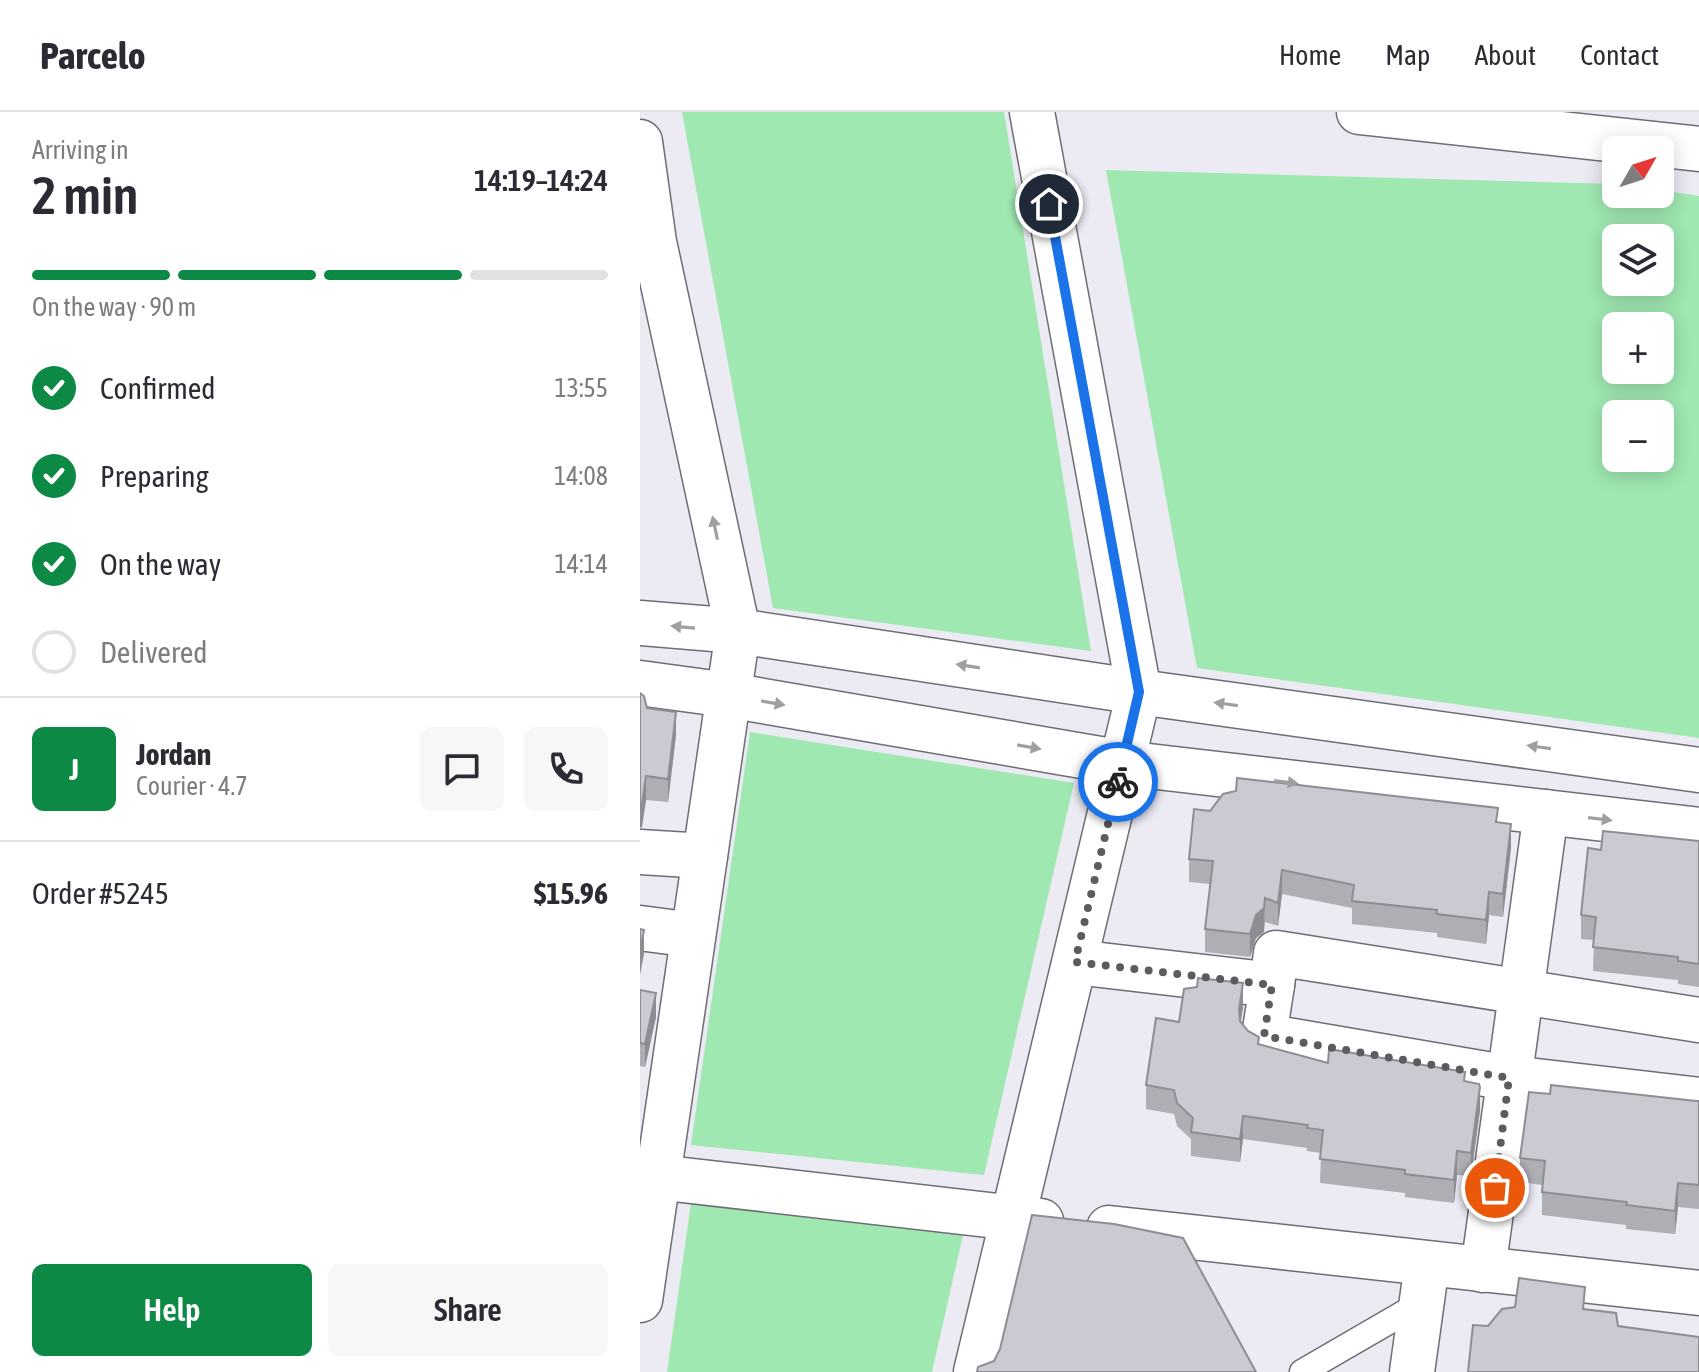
<!DOCTYPE html>
<html lang="en">
<head>
<meta charset="utf-8">
<style>
  body { margin:0; font-family:"Asap Condensed",sans-serif; background:#f7f7f7; color:#2b2b33; height:100vh; display:flex; flex-direction:column; font-size:30px; white-space:nowrap }
  * { box-sizing:border-box; margin:0 }
  p { font-size:26px; color:#7c7c81 }
  .icon { flex:none; width:44px; height:44px; fill:none; stroke:currentColor; stroke-width:2; stroke-linecap:round; stroke-linejoin:round }
  .map { position:relative; flex:1; overflow:hidden }
  .side { display:flex; flex-direction:column; background:#fff; width:640px }
  .side>* { flex:none }
  .needle { width:52px; rotate:51deg }
  .tools { position:absolute; left:962px; top:24px; display:grid; gap:16px }
  .tools a { display:grid; place-items:center; width:72px; height:72px; border-radius:12px; background:#fff; box-shadow:0 4px 20px #0003; font-size:40px }
  .pin { position:absolute; display:grid; place-items:center; width:68px; height:68px; color:#fff; margin:-34px; border:4px solid #fff; border-radius:50%; box-shadow:0 2px 8px #0007 }
  .courier { position:absolute; display:grid; place-items:center; width:80px; height:80px; margin:-40px; border:6px solid #1a73e8; border-radius:50%; background:#fff; color:#222; box-shadow:0 2px 10px #0007 }
  .overview em { font-style:normal; font-weight:600 }
  .overview div { display:flex; flex-direction:column-reverse }
  .overview { display:flex; align-items:center; justify-content:space-between; height:136px; padding:0 32px }
  h1 { font-size:52px; font-weight:600; line-height:60px }
  .bar { display:grid; grid-template-columns:repeat(4,1fr); gap:12px 8px; align-content:center; height:96px; padding:0 32px }
  .bar i { height:10px; border-radius:6px; background:#e1e1e2 }
  .bar .on { background:#0c8944 }
  .bar p { grid-column:span 4 }
  .line { display:flex; align-items:center; gap:20px; padding:0 32px; border-top:2px solid #e1e1e2 }
  .line div { flex:1 }
  .round { display:grid; place-items:center; flex:none; width:84px; height:84px; border-radius:12px; background:#f7f7f7 }
  ol { padding:0 32px; list-style:none }
  li { display:flex; align-items:center; gap:24px; height:88px }
  li p { margin-inline-start:auto }
  li .icon { padding:8px; border-radius:50%; background:#0c8944; color:#fff; stroke-width:4 }
  li:last-child { color:#7c7c81 }
  li i { width:44px; height:44px; border:4px solid #e1e1e2; border-radius:50% }
  .primary-button { display:flex; gap:16px; margin-top:auto; padding:16px 32px }
  .primary-button a { flex:1; height:92px; border-radius:12px; background:#0c8944; color:#fff; font-size:32px; font-weight:600; line-height:92px; text-align:center }
  .primary-button a+a { background:#f7f7f7; color:#2b2b33 }
  header { display:flex; align-items:center; gap:48px; box-sizing:border-box; height:112px; padding:0 40px; background:#fff; border-bottom:2px solid #e1e1e2 }
  header strong { font-size:38px }
  nav { display:flex; gap:44px; margin-inline-start:auto; font-size:28px }
  main { display:flex; flex:1; min-height:0 }
  .map>svg:first-child { display:block }
  .green { fill:#9fe8b1; fill-rule:evenodd }
  .lines { fill:none; stroke-linecap:round; stroke-linejoin:round }
  .lane-casing { stroke:#6d6d75; stroke-width:27 }
  .street-casing { stroke:#6d6d75; stroke-width:47 }
  .lane { stroke:#fff; stroke-width:24 }
  .street { stroke:#fff; stroke-width:44 }
  .wall { fill:#aeaeb5 }
  .shaded-wall { fill:#8d8d94 }
  .building { fill:#cacad3; stroke:#8d8d94; stroke-width:2 }
  .oneway { fill:#9f9fa0 }
  .done { stroke:#5c5b60; stroke-width:8; stroke-dasharray:0 14.4 }
  .route { stroke:#1a73e8; stroke-width:10 }
</style>
</head>
<body>
<header>
<strong>Parcelo</strong>
<nav><a>Home</a><a>Map</a><a>About</a><a>Contact</a></nav>
</header>
<main>
<section class="side">
<div class="overview"><div><h1>2 min</h1><p>Arriving in</p></div><em>14:19–14:24</em></div>
<div class="bar"><i class="on"></i><i class="on"></i><i class="on"></i><i></i><p>On the way · 90 m</p></div>
<ol>
<li><svg class="icon" aria-label="check" viewBox="0 0 24 24"><path d="M5 12l5 5 9-10"/></svg>Confirmed<p>13:55</p></li>
<li><svg class="icon" aria-label="check" viewBox="0 0 24 24"><path d="M5 12l5 5 9-10"/></svg>Preparing<p>14:08</p></li>
<li><svg class="icon" aria-label="check" viewBox="0 0 24 24"><path d="M5 12l5 5 9-10"/></svg>On the way<p>14:14</p></li>
<li><i></i>Delivered</li>
</ol>
<div class="line" style="height:144px"><b class="round" style="background:#0c8944;color:#fff">J</b><div><b>Jordan</b><p>Courier · 4.7</p></div><a class="round"><svg class="icon" aria-label="chat" viewBox="0 0 24 24"><path d="M4 5h16v11H9l-5 4z"/></svg></a><a class="round"><svg class="icon" aria-label="phone" viewBox="0 0 24 24"><path d="M5 4h4l2 5-3 2q2 4 5 5l2-3 5 2v4C11 20 4 13 5 4z"/></svg></a></div>
<div class="line" style="height:104px"><div>Order #5245</div><b>$15.96</b></div>
<div class="primary-button"><a>Help</a><a>Share</a></div>
</section>
<div class="map">
<svg width="1059" height="1260" viewBox="0 0 1059 1260">
  <rect width="100%" height="100%" fill="#ecebf4"/>
  <g class="green">
    <path d="M42,0h322l87,539 -318,-43z"/>
    <path d="M466,58l510,14v10h44v-4l39,6v542l-502,-70zM1020,126v44h-44v-44zM976,214h44v44h-44zM976,302h44v44h-44z"/>
    <path d="M110,620l324,51 -90,392 -293,-30z"/>
    <path d="M51,1091l272,32 -31,137h-265z"/>
  </g>
  <g class="lines">
    <defs>
      <path id="lane" d="M662,1260l119,-69"/>
      <g id="street">
        <path d="M719,0l340,37"/>
        <path d="M0,30l14,100 84,389 -98,669"/>
        <path d="M0,511l98,8 401,61 560,78"/>
        <path d="M0,571l88,12 395,68 576,67"/>
        <path d="M0,740l65,4"/>
        <path d="M0,816l53,7"/>
        <path d="M435,850l197,23 4,-32 423,67"/>
        <path d="M632,873l-8,51 245,42 190,22"/>
        <path d="M0,1063l401,46"/>
        <path d="M469,1116l590,65"/>
        <path d="M843,1158l63,-458"/>
        <path d="M336,1260l163,-680 -107,-580"/>
        <path d="M772,1260l15,-108"/>
      </g>
    </defs>
    <use href="#lane" class="lane-casing"/>
    <use href="#street" class="street-casing"/>
    <use href="#lane" class="lane"/>
    <use href="#street" class="street"/>
  </g>
  <g class="wall">
    <path d="M7,596l29,27 -8,67 -22,-2 -4,27z"/>
    <path d="M570,699l288,12 13,25 -8,69 -14,-2 -3,29 -49,-7v-4l-85,-9v-16l-70,-14 -4,32 -13,-4 -1,10 -8,6 -6,19 -45,-5v-23l5,-45 -21,-2v-23z"/>
    <path d="M1059,729v146l-21,-3v-4l-85,-9 1,-31 -13,-1v-24l20,-65z"/>
    <path d="M0,878l16,27 -11,50 -5,-1z"/>
    <path d="M603,895l-2,14 18,23 69,19 137,19 15,28 -9,66 -14,-1 -3,28 -49,-6v-4l-85,-10 1,-30 -14,-2v-3l-64,-9 -3,23 -49,-6v-17l-14,-13 -3,-12 -28,-5v-24l33,-63z"/>
    <path d="M910,982l149,7v108l-21,-2 -3,27 -49,-5v-4l-84,-10v-30l-22,-3v-24z"/>
  </g>
  <g class="shaded-wall">
    <path d="M36,600v23l-8,67v-23z"/>
    <path d="M6,664v24l-4,27 -2,1v-24z"/>
    <path d="M871,712v24l-8,69v-23z"/>
    <path d="M642,758v24l-4,32v-23z"/>
    <path d="M849,780v23l-3,29v-24z"/>
    <path d="M625,786l-1,34 -8,6 -6,19v-23l6,-19z"/>
    <path d="M4,818v24l-4,21v-24z"/>
    <path d="M603,871v24l-4,25v-23z"/>
    <path d="M16,881v24l-11,50v-23z"/>
    <path d="M840,975v23l-9,66v-23z"/>
    <path d="M603,1004v23l-3,23v-23z"/>
    <path d="M817,1039v24l-3,28v-23z"/>
    <path d="M1038,1071v24l-3,27v-23z"/>
  </g>
  <g class="building">
    <path d="M0,581l4,3 3,12 29,4 -8,67 -22,-3 -4,28h-2z"/>
    <path d="M597,666l261,30 -2,14 15,2 -8,70 -14,-2 -3,28 -49,-6v-4l-85,-9 2,-16 -72,-15 -4,33 -13,-5 -1,10 -8,7 -6,19 -45,-5 8,-68 -24,-2 5,-50 16,2 13,-17 13,-3z"/>
    <path d="M963,719l96,10v123l-21,-3v-4l-85,-10 3,-30 -15,-2 7,-67 13,2z"/>
    <path d="M0,817l4,1 -4,21z"/>
    <path d="M558,866l45,5 -4,26 1,12 8,10 11,6 -1,7 70,19 1,-14 136,23 -1,9 15,3 1,3 -9,66 -14,-2 -3,29 -49,-6v-4l-85,-11 3,-29 -16,-2 1,-3 -65,-9 -3,23 -49,-7 2,-14 -16,-15 -3,-13 -28,-5 10,-67 23,4 5,-33 13,-2z"/>
    <path d="M0,878l16,3 -11,51 -5,-1z"/>
    <path d="M911,973l145,16h3v84l-21,-2 -3,28 -49,-6 1,-3 -85,-10 3,-31 -25,-3 9,-66 21,2z"/>
    <path d="M392,1103l82,9 69,14 73,134h-279l1,-5 16,-6 6,-12z"/>
    <path d="M879,1166l66,9 -2,22 33,4 2,13 81,11v35h-231l5,-47 15,1 14,-17 13,-2z"/>
  </g>
  <defs><path id="oneway-solid" d="M-6-.8H1V-3.2L6.5 0L1 3.2V.8H-6Z" transform="scale(2)"/></defs>
  <g class="oneway">
    <use href="#oneway-solid" transform="translate(75 416) rotate(-102)"/>
    <use href="#oneway-solid" transform="translate(43 515) rotate(-175)"/>
    <use href="#oneway-solid" transform="translate(328 554) rotate(-171)"/>
    <use href="#oneway-solid" transform="translate(133 591) rotate(10)"/>
    <use href="#oneway-solid" transform="translate(586 592) rotate(-172)"/>
    <use href="#oneway-solid" transform="translate(389 635) rotate(10)"/>
    <use href="#oneway-solid" transform="translate(899 635) rotate(-172)"/>
    <use href="#oneway-solid" transform="translate(646 670) rotate(7)"/>
    <use href="#oneway-solid" transform="translate(960 707) rotate(7)"/>
  </g>
  <g class="lines">
    <path class="done" d="M478,670l-43,180 197,23 -8,51 245,42 -14,110"/>
    <path class="route" d="M409,92l90,488 -21,90"/>
  </g>
</svg>
<div class="tools">
<a><svg class="needle" viewBox="-14 -14 28 28"><path d="M0-13l5 13h-10z" fill="#e53935"/><path d="M0 13l5-13h-10z" fill="#7c7c81"/></svg></a>
<a><svg class="icon" aria-label="layers" viewBox="0 0 24 24"><path d="M12 4l9 5-9 5-9-5zM3 14l9 5 9-5"/></svg></a>
<a>+</a>
<a>−</a>
</div>
<div class="pin" style="left:855px;top:1076px;background:#ea580c"><svg class="icon" aria-label="bag" viewBox="0 0 24 24"><path d="M5 8h14l-1 12H6zM9 8a3 3 0 0 1 6 0"/></svg></div>
<div class="pin" style="left:409px;top:92px;background:#1f2937"><svg class="icon" aria-label="home" viewBox="0 0 24 24"><path d="M3 11l9-7 9 7M6 9v11h12V9"/></svg></div>
<div class="courier" style="left:478px;top:670px"><svg class="icon" aria-label="bike" viewBox="0 0 24 24"><circle cx="6" cy="16" r="4"/><circle cx="18" cy="16" r="4"/><path d="M6 16l4-8h5l3 8M10 8l3 8H6M13 5h3"/></svg></div>
</div>
</main>
</body>
</html>
